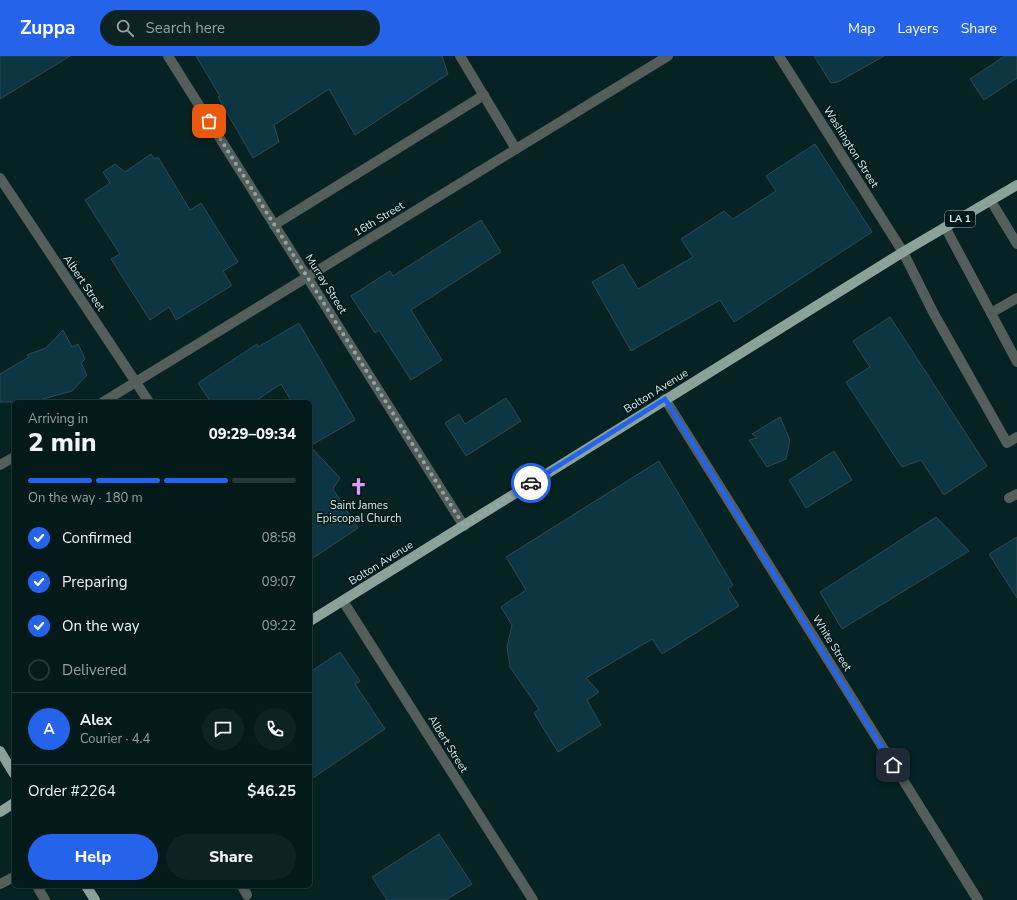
<!DOCTYPE html>
<html lang="en">
<head>
<meta charset="utf-8">
<style>
  body { margin:0; font-family:"Nunito Sans",sans-serif; background:#0d2323; color:#f1f3f6; height:100vh; display:flex; flex-direction:column; font-size:15px; white-space:nowrap }
  * { box-sizing:border-box; margin:0 }
  p { font-size:13px; color:#97a1a2 }
  .icon { flex:none; width:22px; height:22px; fill:none; stroke:currentColor; stroke-width:2; stroke-linecap:round; stroke-linejoin:round }
  .map { position:relative; flex:1; overflow:hidden }
  .details { position:absolute; left:12px; top:344px; width:300px; height:488px; display:flex; flex-direction:column; background:#041a1a; border-radius:6px; box-shadow:0 1px 3px #0004,0 0 0 1px #253839 }
  .details>* { flex:none }
  .pin { position:absolute; display:grid; place-items:center; width:34px; height:34px; color:#fff; margin:-17px; border-radius:8px; box-shadow:0 2px 6px #0006 }
  .courier { position:absolute; display:grid; place-items:center; width:40px; height:40px; margin:-20px; border:3px solid #2563eb; border-radius:50%; background:#fff; color:#222; box-shadow:0 1px 5px #0007 }
  .headline em { font-style:normal; font-weight:800 }
  .headline div { display:flex; flex-direction:column-reverse }
  .headline { display:flex; align-items:center; justify-content:space-between; height:68px; padding:0 16px }
  h1 { font-size:26px; font-weight:800; line-height:30px }
  .bar { display:grid; grid-template-columns:repeat(4,1fr); gap:6px 4px; align-content:center; height:48px; padding:0 16px }
  .bar i { height:5px; border-radius:3px; background:#253839 }
  .bar .selected { background:#2563eb }
  .bar p { grid-column:span 4 }
  .line { display:flex; align-items:center; gap:10px; padding:0 16px; border-top:1px solid #253839 }
  .line div { flex:1 }
  .round { display:grid; place-items:center; flex:none; width:42px; height:42px; border-radius:21px; background:#0d2323 }
  ol { padding:0 16px; list-style:none }
  li { display:flex; align-items:center; gap:12px; height:44px }
  li p { margin-inline-start:auto }
  li .icon { padding:4px; border-radius:50%; background:#2563eb; color:#fff; stroke-width:4 }
  li:last-child { color:#97a1a2 }
  li i { width:22px; height:22px; border:2px solid #253839; border-radius:50% }
  .primary-button { display:flex; gap:8px; margin-top:auto; padding:8px 16px }
  .primary-button a { flex:1; height:46px; border-radius:24px; background:#2563eb; color:#fff; font-size:16px; font-weight:800; line-height:46px; text-align:center }
  .primary-button a+a { background:#0d2323; color:#f1f3f6 }
  header { display:flex; align-items:center; gap:24px; box-sizing:border-box; height:56px; padding:0 20px; background:#2563eb; color:#fff }
  header strong { font-size:19px }
  nav { display:flex; gap:22px; margin-inline-start:auto; font-size:14px }
  .search { width:280px; height:36px; background:#0d2323; display:flex; align-items:center; gap:10px; box-sizing:border-box; padding:0 14px; border-radius:22px; color:#97a1a2; font-size:15px }
  .map>svg:first-child { display:block }
  .building { fill:#0d3642; stroke:#314952 }
  .lines { fill:none; stroke-linecap:round; stroke-linejoin:round }
  .minor { stroke:#545f5b; stroke-width:10 }
  .major { stroke:#8ba29a; stroke-width:10 }
  .done { stroke:#92a7a7; stroke-width:4; stroke-dasharray:0 7.2 }
  .route { stroke:#2563eb; stroke-width:5 }
  .labels { text-anchor:middle; dominant-baseline:central; stroke-width:3; stroke-linejoin:round; paint-order:stroke }
  .shield { fill:#001819; stroke:#9baeae; stroke-width:1 }
  .shield-label { font-size:10px; font-weight:bold; fill:#deeeee }
  .street-label { font-size:11px; fill:#deeeee; stroke:#001819 }
  .poi-label { font-size:11px; fill:#deeeee; stroke:#001819 }
</style>
</head>
<body>
<header>
<strong>Zuppa</strong>
<div class="search"><svg class="icon" aria-label="search" viewBox="0 0 24 24"><circle cx="10" cy="10" r="6"/><path d="M15 15l6 6"/></svg>Search here</div>
<nav><a>Map</a><a>Layers</a><a>Share</a></nav>
</header>
<div class="map">
<svg width="1017" height="844" viewBox="0 0 1017 844">
  <rect width="100%" height="100%" fill="#062222"/>
  <g class="building">
    <path d="M0,0h70l-70,43z"/>
    <path d="M196,0h246l6,18 -93,61 -26,-46 -55,36 5,17 -26,16 -35,-61 2,-1z"/>
    <path d="M814,0h70l-46,26 -7,1z"/>
    <path d="M1005,0h12v22l-33,22 -14,-21z"/>
    <path d="M815,88l57,88 -138,90 -14,-22 -89,51 -39,-69 31,-18 15,25 55,-32 -12,-18 43,-28 9,8 43,-28 -10,-15z"/>
    <path d="M151,98l3,5 4,-2 32,53 11,-7 37,59 -15,9 8,13v2l-55,34 -7,-13 -19,13 -39,-61 9,-5 -35,-54 25,-17 -7,-11 12,-8 10,8z"/>
    <path d="M481,164l20,32 -90,58 31,50 -31,20 -32,-50 -4,3 -24,-37 39,-25 3,5z"/>
    <path d="M890,261l97,149 -43,29 -23,-35 -19,7 -56,-85 24,-15 -17,-26z"/>
    <path d="M299,267l56,97 -45,26 30,32 -7,11 25,39 -48,32v-158h-18l-11,-18 -27,18h-43l-13,-19 59,-39 1,3z"/>
    <path d="M63,274l9,17 6,-3 7,15 -4,4 6,12 -15,16 -40,11h-32v-28l29,-17 -2,-2 19,-7z"/>
    <path d="M506,342l15,23 -55,35 -21,-33 14,-9 6,10z"/>
    <path d="M780,361l10,23 -4,19 -19,8 -18,-27 8,-2 -5,-4z"/>
    <path d="M834,395l18,29 -46,28 -17,-28z"/>
    <path d="M659,405l74,124 -5,4 11,17 -77,48 -10,-15 -66,39 13,14 -12,8 14,25 -43,27 -24,-39 5,-4 -29,-42 -3,-20 5,-22 -11,-18 25,-17 -20,-33z"/>
    <path d="M936,461l33,34 -127,78 -22,-37z"/>
    <path d="M1017,481v61l-28,-44z"/>
    <path d="M340,596l20,29 -5,3 30,45 -75,51v-108z"/>
    <path d="M439,778l33,50 -26,16h-59l-15,-23z"/>
  </g>
  <g class="lines">
    <g class="minor">
      <path d="M168,0l296,470"/>
      <path d="M460,0l56,93"/>
      <path d="M779,0l124,196 30,60 74,131 10,-6"/>
      <path d="M0,122l149,224"/>
      <path d="M991,145l26,43"/>
      <path d="M274,169l210,-130"/>
      <path d="M945,171l46,86"/>
      <path d="M1017,242l-26,15 26,49"/>
      <path d="M665,343l313,501"/>
      <path d="M103,346l565,-346"/>
      <path d="M0,409l14,-8"/>
      <path d="M1009,442l8,-4"/>
      <path d="M343,545l190,299"/>
      <path d="M0,828l14,-7"/>
      <path d="M37,830l8,14"/>
      <path d="M242,830l5,9"/>
    </g>
    <g class="major">
      <path d="M310,565l593,-369 114,-67"/>
      <path d="M0,695l14,23"/>
      <path d="M0,756l14,-9"/>
      <path d="M86,830l9,14"/>
    </g>
  </g>
  <g class="lines">
    <path class="done" d="M209,65l255,405 67,-43"/>
    <path class="route" d="M531,427l134,-84 228,366"/>
  </g>
  <defs>
    <symbol id="church-bare" viewBox="-9 -9 18 18"><path d="M-1.2-6h2.4v3.5h3.3v2.4h-3.3V6h-2.4V-.1h-3.3v-2.4h3.3Z" fill="#dd99f3" stroke="#001819" stroke-width="2.5" paint-order="stroke"/></symbol>
  </defs>
  <g fill-rule="evenodd">
    <use href="#church-bare" x="346" y="418" width="25" height="25"/>
  </g>
  <g class="labels">
    <rect class="shield" x="945" y="155" width="30" height="16" rx="3"/>
    <g class="shield-label">
      <text x="960" y="163">LA 1</text>
    </g>
    <g class="street-label">
      <text transform="translate(851 91) rotate(58)">Washington Street</text>
      <text transform="translate(379 163) rotate(-31)">16th Street</text>
      <text transform="translate(84 227) rotate(56)">Albert Street</text>
      <text transform="translate(326 228) rotate(58)">Murray Street</text>
      <text transform="translate(656 335) rotate(-32)">Bolton Avenue</text>
      <text transform="translate(381 507) rotate(-32)">Bolton Avenue</text>
      <text transform="translate(832 587) rotate(58)">White Street</text>
      <text transform="translate(448 688) rotate(58)">Albert Street</text>
    </g>
    <g class="poi-label">
      <text x="359" y="449">Saint James<tspan x="359" dy="13">Episcopal Church</tspan></text>
    </g>
  </g>
</svg>
<div class="pin" style="left:209px;top:65px;background:#ea580c"><svg class="icon" aria-label="bag" viewBox="0 0 24 24"><path d="M5 8h14l-1 12H6zM9 8a3 3 0 0 1 6 0"/></svg></div>
<div class="pin" style="left:893px;top:709px;background:#1f2937"><svg class="icon" aria-label="home" viewBox="0 0 24 24"><path d="M3 11l9-7 9 7M6 9v11h12V9"/></svg></div>
<div class="courier" style="left:531px;top:427px"><svg class="icon" aria-label="car" viewBox="0 0 24 24"><path d="M5 17H2v-5l4-1 3-4h7l3 4 3 1v5h-3M9 17h6M6 11h13"/><circle cx="7" cy="17" r="2"/><circle cx="17" cy="17" r="2"/></svg></div>
<section class="details">
<div class="headline"><div><h1>2 min</h1><p>Arriving in</p></div><em>09:29–09:34</em></div>
<div class="bar"><i class="selected"></i><i class="selected"></i><i class="selected"></i><i></i><p>On the way · 180 m</p></div>
<ol>
<li><svg class="icon" aria-label="check" viewBox="0 0 24 24"><path d="M5 12l5 5 9-10"/></svg>Confirmed<p>08:58</p></li>
<li><svg class="icon" aria-label="check" viewBox="0 0 24 24"><path d="M5 12l5 5 9-10"/></svg>Preparing<p>09:07</p></li>
<li><svg class="icon" aria-label="check" viewBox="0 0 24 24"><path d="M5 12l5 5 9-10"/></svg>On the way<p>09:22</p></li>
<li><i></i>Delivered</li>
</ol>
<div class="line" style="height:72px"><b class="round" style="background:#2563eb;color:#fff">A</b><div><b>Alex</b><p>Courier · 4.4</p></div><a class="round"><svg class="icon" aria-label="chat" viewBox="0 0 24 24"><path d="M4 5h16v11H9l-5 4z"/></svg></a><a class="round"><svg class="icon" aria-label="phone" viewBox="0 0 24 24"><path d="M5 4h4l2 5-3 2q2 4 5 5l2-3 5 2v4C11 20 4 13 5 4z"/></svg></a></div>
<div class="line" style="height:52px"><div>Order #2264</div><b>$46.25</b></div>
<div class="primary-button"><a>Help</a><a>Share</a></div>
</section>
</div>
</body>
</html>
